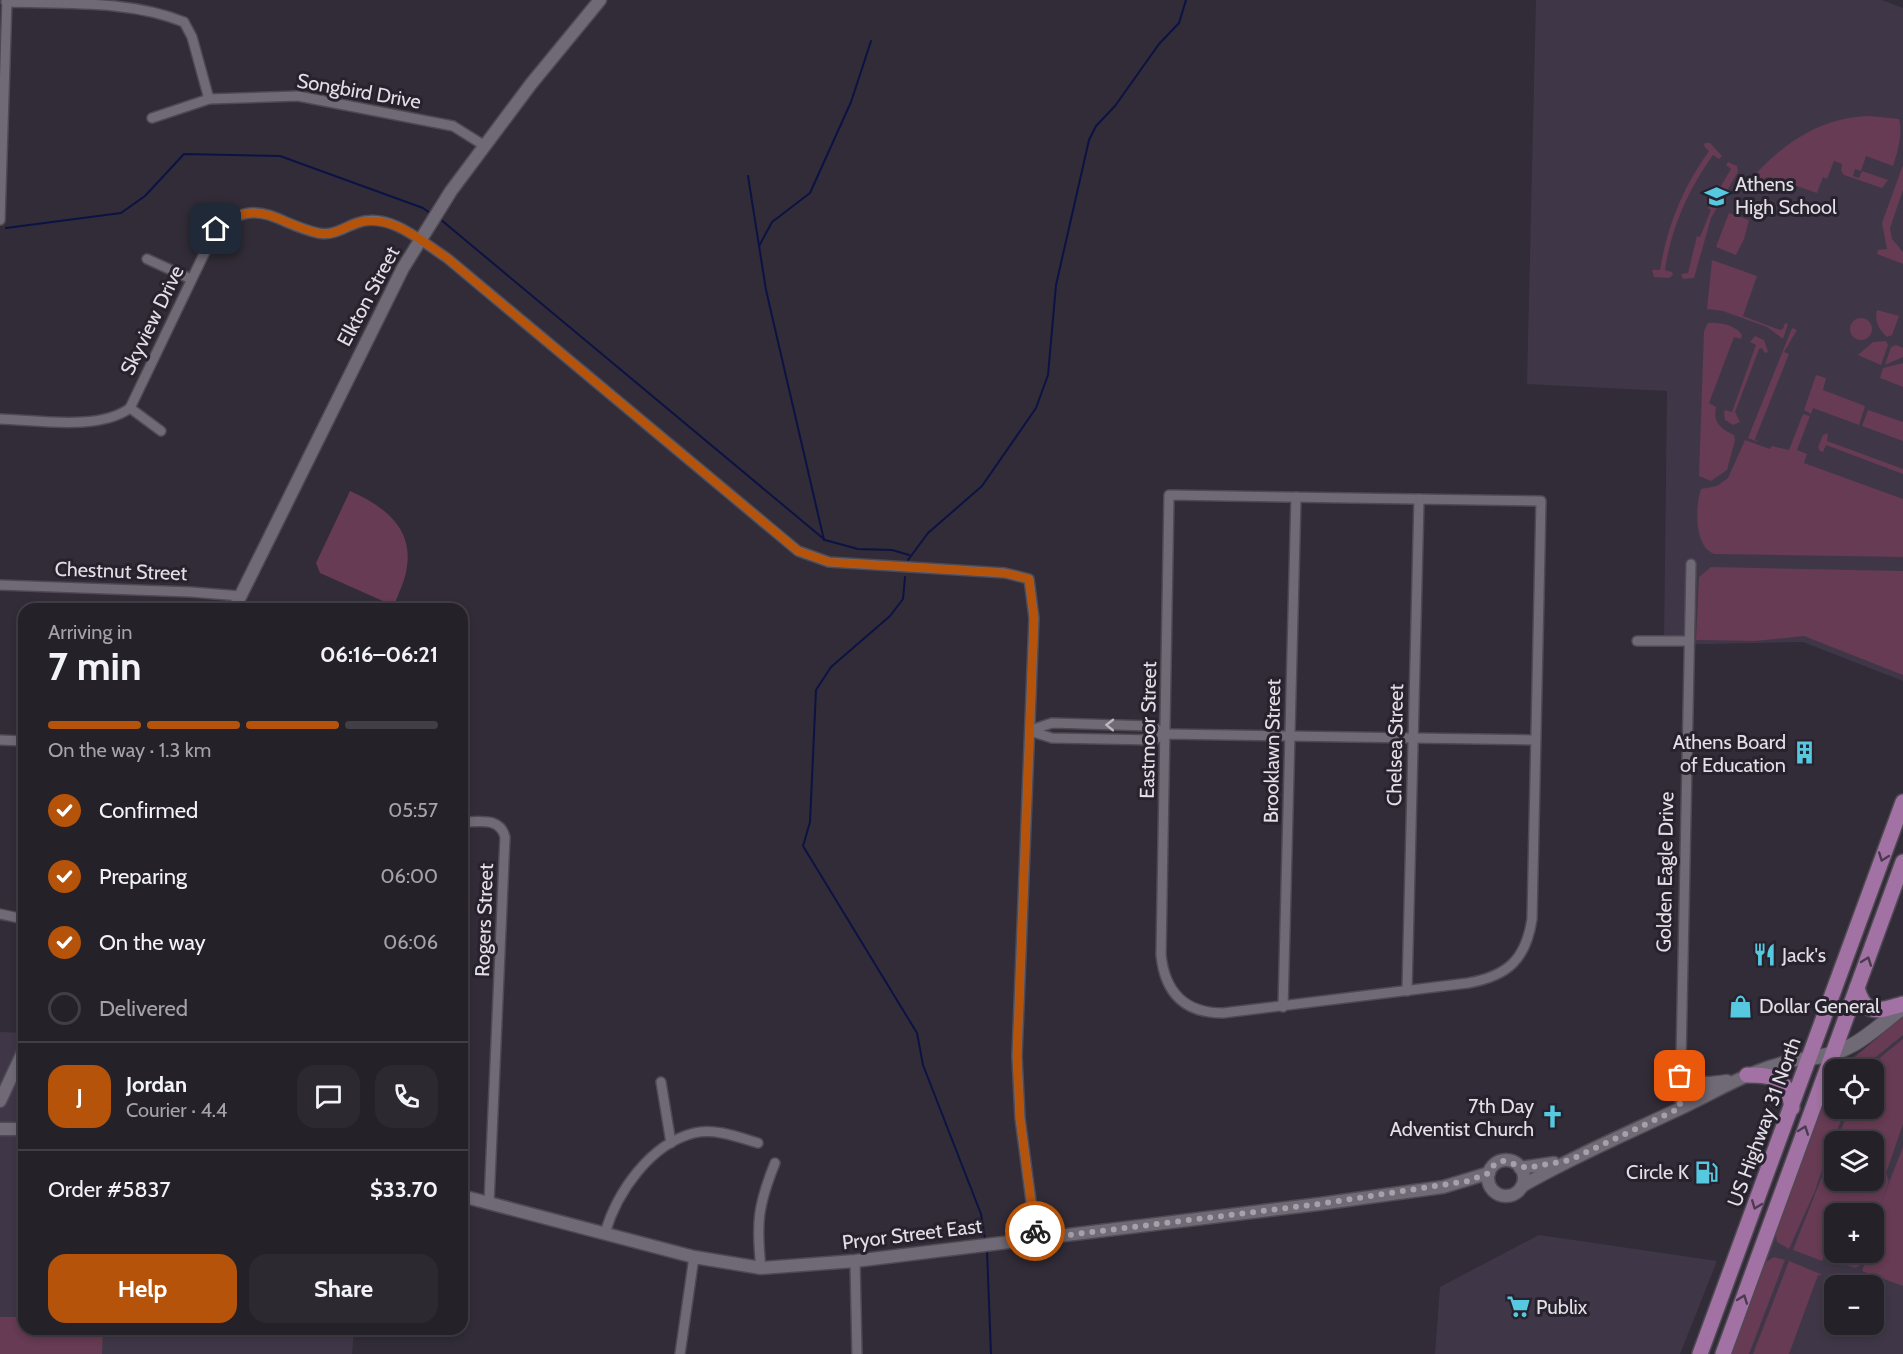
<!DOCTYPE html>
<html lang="en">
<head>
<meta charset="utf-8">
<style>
  body { margin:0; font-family:Cabin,sans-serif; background:#2d2931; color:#f1f3f6; height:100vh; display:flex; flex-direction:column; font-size:22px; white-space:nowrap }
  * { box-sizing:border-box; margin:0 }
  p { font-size:20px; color:#a3a3a8 }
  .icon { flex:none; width:33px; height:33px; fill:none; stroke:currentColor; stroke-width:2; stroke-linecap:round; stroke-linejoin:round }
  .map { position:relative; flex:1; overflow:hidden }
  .sheet { position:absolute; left:18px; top:603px; width:450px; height:732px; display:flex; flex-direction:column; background:#252129; border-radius:18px; box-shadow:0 3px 9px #0003,0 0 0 2px #423e46 }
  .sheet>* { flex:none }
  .tools { position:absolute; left:1824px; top:1059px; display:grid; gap:12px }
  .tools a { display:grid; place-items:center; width:60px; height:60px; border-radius:12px; background:#252129; box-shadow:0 3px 9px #0003,0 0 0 2px #423e46; font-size:30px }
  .pin { position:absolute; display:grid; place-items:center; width:51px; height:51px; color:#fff; margin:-26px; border-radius:12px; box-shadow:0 3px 9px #0006 }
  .courier { position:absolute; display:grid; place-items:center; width:60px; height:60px; margin:-30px; border:4px solid #b45309; border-radius:50%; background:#fff; color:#222; box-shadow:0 2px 8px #0007 }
  .head em { font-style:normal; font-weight:800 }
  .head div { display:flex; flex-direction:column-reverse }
  .head { display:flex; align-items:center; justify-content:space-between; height:102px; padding:0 30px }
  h1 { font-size:39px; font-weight:800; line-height:45px }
  .bar { display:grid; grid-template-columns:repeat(4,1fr); gap:9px 6px; align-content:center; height:72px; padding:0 30px }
  .bar i { height:8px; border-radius:4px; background:#423e46 }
  .bar .selected { background:#b45309 }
  .bar p { grid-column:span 4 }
  .line { display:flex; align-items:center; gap:15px; padding:0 30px; border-top:2px solid #423e46 }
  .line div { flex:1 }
  .round { display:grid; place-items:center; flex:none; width:63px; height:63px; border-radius:18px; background:#2d2931 }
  ol { padding:0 30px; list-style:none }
  li { display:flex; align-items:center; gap:18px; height:66px }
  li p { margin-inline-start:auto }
  li .icon { padding:6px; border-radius:50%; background:#b45309; color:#fff; stroke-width:4 }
  li:last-child { color:#a3a3a8 }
  li i { width:33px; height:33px; border:3px solid #423e46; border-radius:50% }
  .cta { display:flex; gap:12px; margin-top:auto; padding:12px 30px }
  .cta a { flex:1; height:69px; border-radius:18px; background:#b45309; color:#fff; font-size:24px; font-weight:800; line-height:69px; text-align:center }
  .cta a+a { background:#2d2931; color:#f1f3f6 }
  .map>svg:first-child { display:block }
  .built { fill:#3f3747; fill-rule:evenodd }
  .green { fill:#663b53 }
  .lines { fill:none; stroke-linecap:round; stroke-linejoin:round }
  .stream { stroke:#0c1344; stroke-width:2 }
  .minor-casing { stroke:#4e4952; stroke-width:12 }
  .tertiary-casing { stroke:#4e4952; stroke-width:15 }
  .secondary-casing { stroke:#4e4952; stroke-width:16 }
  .primary-casing { stroke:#4e4952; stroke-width:18 }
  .minor { stroke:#706a77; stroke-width:9 }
  .tertiary { stroke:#706a77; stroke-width:12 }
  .secondary { stroke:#706a77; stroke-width:14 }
  .primary { stroke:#a172a3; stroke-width:15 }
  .oneway { stroke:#bbb6bf }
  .oneway2 { stroke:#4c3a50 }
  .done { stroke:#a5a0a9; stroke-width:6; stroke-dasharray:0 10.8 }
  .route { stroke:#b45309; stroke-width:8 }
  .labels { text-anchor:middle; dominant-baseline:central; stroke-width:6; stroke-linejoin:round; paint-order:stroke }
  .street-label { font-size:20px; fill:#e3dfe6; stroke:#27222d }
  .poi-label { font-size:20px; fill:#e3dfe6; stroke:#27222d; text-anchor:start }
</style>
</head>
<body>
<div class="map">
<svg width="1903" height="1354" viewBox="0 0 1903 1354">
  <rect width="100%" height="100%" fill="#312c37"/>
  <g class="built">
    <path d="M1536,0h346l21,8v673l-100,-39 -139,3 3,-254 -140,-7z"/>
    <path d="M1903,1019v335h-173l104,-283v37h40v-38l-38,-1zM1834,1142h40v38h-40zM1834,1214h40v38h-40zM1834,1286h40v38h-40z"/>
    <path d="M0,1032l24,1v296h330l-2,25h-352z"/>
    <path d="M1539,1235l178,26 -37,93h-245l5,-67z"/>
  </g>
  <g class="green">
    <path d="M1870,116l29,3c4,13 -1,33 -6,47l-27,-10 -5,15 -6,-2 -2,7 6,2 3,-7 26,9 -6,8 -38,-13 -3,-4 1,-7 -8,-3 -7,18 -4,-2 -6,16 -47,-16 -5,1 -4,9 -13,-5c33,-37 71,-65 122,-66z"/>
    <path d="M1705,143h5l12,13 -3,3 -6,-4c-25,35 -42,73 -48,115l7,2 1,3 -4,3 -15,-1 -2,-7h8c7,-44 23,-83 49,-119l-5,-5z"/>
    <path d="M1728,162l9,4 1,6 -27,46 -17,60 -11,1 -2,-5 7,-1 9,-37 3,1 11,-27 -3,-2 23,-39 -5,-4z"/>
    <path d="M1903,165v25l-13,38 2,11 11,13v12l-26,-10 1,-4 9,-1 -5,-26z"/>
    <path d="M1729,213l20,7 -5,19 -8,16 -20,-8z"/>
    <path d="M1712,260l45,16 -14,40 37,14 3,-1 2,-6 3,1 -5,15 -16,-12 -44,-16 -16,-2z"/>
    <path d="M1877,310l22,6 -7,19 -5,2c-8,-7 -13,-16 -10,-27z"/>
    <circle cx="1861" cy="329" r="11"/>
    <path d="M1708,323c11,-1 28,2 34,12l-1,4 -7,-2 -25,66 7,4c-3,16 4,21 18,28l1,5 -8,30 -16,11 -12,-5 5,-145z"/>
    <path d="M1792,328l5,2 -13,22 5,2 -34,85 3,3 -10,-4z"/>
    <path d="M1755,336l9,4 4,12 -3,1 -3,-5 -3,1 -24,63 5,10 -7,3 -8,-5 -1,-7 1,-3 7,2 24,-67 -6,-3z"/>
    <path d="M1886,341l2,4 -7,20 -23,-10 15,-13z"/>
    <path d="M1896,345l7,3v9l-18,8 6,-18z"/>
    <path d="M1903,363v24l-23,-9 3,-10z"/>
    <path d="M1816,375l10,3 -3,12 42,16 -6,19 -46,-17 -2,6 -7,-4z"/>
    <path d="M1868,410l35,12v19l-41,-15z"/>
    <path d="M1803,414l7,2 -13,34 10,4 -3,9 99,36v58l-188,-3c-21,-6 -20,-47 -14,-65l16,-3 11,-8 17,-38 25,9 2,-3 17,4z"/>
    <path d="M1828,433l-1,8 76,28v5l-77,-29 -3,7 -3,-1 -2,-4 5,-12z"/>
    <path d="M350,491c32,14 63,36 57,75 -1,13 -9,28 -13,40l-74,-33 -4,-10z"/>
    <path d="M1711,567l192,4v104l-99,-39 -49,5 -59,-1 3,-63z"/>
    <path d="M1903,1016v19l-42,34h-20z"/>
    <path d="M1903,1039v85l-17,49 3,8 -10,27 24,-61v139l-41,-15 7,-18 5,-1v-13l10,-28 -3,-2 -7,18v-13h-40v38l30,1 -5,13 -4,2 -31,-11 -2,4 -29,-11 41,-104v34h40v-38l-38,-1 14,-32 24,-1v-38l-8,-1z"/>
    <path d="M1834,1078v30l12,1 -17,40 -14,42 -26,58 -12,-7 -2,-13z"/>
    <path d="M1774,1257l11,3 -36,94h-22l37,-91z"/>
    <path d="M1789,1261l34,14h-5l-29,79h-36z"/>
    <path d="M0,1317h24v12h79l-1,25h-102z"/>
  </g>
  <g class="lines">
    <g class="stream">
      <path d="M748,176l18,114 58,250"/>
      <path d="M440,219l385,321 33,9 34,1 17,5"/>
      <path d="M6,228l115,-15 24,-17 39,-42 96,2 143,52 7,5"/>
      <path d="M759,246l13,-24 38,-29 41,-91 20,-61"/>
      <path d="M908,560l20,-27 54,-47 54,-78 12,-33 8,-90 33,-145 7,-14 19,-20 44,-62 20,-21 7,-23"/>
      <path d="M905,577l-2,22 -13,17 -59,51 -15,23 -6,132 -7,24 114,187 6,32 58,149 4,25"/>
      <path d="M987,1250l4,104"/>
    </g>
    <defs>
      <g id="minor">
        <path d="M6,2c59,2 124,-2 178,20l8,15 17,62"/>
        <path d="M152,118l57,-19 89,-3 155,30 32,20"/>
        <path d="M0,220l7,-220"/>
        <path d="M147,259l44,20"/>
        <path d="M130,408l31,23"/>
        <path d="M0,419c38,1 99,12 130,-11l86,-179c43,-34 58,-6 102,4 15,3 25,-5 39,-10 32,-12 65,19 90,35l351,293 31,11 176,11 24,6 5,39 -17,438 3,62 16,121"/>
        <path d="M1169,495l372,6 -9,418c-6,40 -24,57 -64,64l-245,30c-38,0 -58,-20 -62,-58z"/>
        <path d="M0,585l191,7 49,4"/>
        <path d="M1637,641h52"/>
        <path d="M1031,730l21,-7 99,3 15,8"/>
        <path d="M1030,731l22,7 101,2 13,-6 368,6"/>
        <path d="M0,740l24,1"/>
        <path d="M462,822c18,0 38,-5 43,15l-16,366"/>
        <path d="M0,914l24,5"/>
        <path d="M1407,991l12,-492"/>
        <path d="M1283,1007l13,-510"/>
        <path d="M661,1082l10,61"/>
        <path d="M1680,1109l11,-545"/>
        <path d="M605,1233c12,-41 45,-89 89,-100 21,-5 44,4 64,10"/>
        <path d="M855,1261l2,93"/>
        <path d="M761,1268c-5,-45 -3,-63 14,-105"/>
        <path d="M680,1354l14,-97"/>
      </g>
      <g id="tertiary">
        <path d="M234,609l169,-341 48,-77 80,-107 69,-84"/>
        <path d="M1680,1059c13,27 19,26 47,22"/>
        <path d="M0,1101l24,-51"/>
        <path d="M0,1129h24"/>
        <circle cx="1506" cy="1178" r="18"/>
        <path d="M1520,1168l34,-5"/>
        <path d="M1522,1186c50,-29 104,-52 157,-77 43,-20 83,-47 132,-51"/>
        <path d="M462,1196l232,61 67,11 94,-7 464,-57 124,-17 46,-14"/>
      </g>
      <path id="secondary" d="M1811,1058c42,-5 60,-26 92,-51"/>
      <g id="primary">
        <path d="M1857,988c8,29 22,23 46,16"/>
        <path d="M1747,1075c28,0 41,3 45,33"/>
        <path d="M1700,1354l203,-552"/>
        <path d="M1723,1354l180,-492"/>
      </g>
    </defs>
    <use href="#minor" class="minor-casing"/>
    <use href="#tertiary" class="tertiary-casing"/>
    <use href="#secondary" class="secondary-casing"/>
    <use href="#primary" class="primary-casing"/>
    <use href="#minor" class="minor"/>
    <use href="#tertiary" class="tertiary"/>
    <use href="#secondary" class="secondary"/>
    <use href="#primary" class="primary"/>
  </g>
  <defs><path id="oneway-chevron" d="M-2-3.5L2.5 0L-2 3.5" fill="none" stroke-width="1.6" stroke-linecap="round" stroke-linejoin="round" transform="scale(1.5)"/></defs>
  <use class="oneway" href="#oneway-chevron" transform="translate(1110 725) rotate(-179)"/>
  <g class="oneway2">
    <use href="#oneway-chevron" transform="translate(1883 857) rotate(110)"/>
    <use href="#oneway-chevron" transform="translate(1867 961) rotate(-70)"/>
    <use href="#oneway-chevron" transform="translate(1804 1130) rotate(-70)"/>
    <use href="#oneway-chevron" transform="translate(1756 1205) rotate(111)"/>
    <use href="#oneway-chevron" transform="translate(1743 1299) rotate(-70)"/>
  </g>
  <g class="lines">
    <path class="done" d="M1035,1231l1,8 283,-35 149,-23 21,-8 5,-8 9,-4 24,7 43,-8 110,-52v-32"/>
    <path class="route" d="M216,229c43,-34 58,-6 102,4 17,4 27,-8 43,-11 33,-6 61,19 86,36l351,293 31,11 176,11 24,6 5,39 -17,438 3,62 15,113"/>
  </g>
  <defs>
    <symbol id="school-bare" viewBox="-9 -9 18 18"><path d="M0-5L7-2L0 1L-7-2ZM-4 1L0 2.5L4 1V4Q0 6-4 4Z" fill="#56c9e0" stroke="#27222d" stroke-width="2.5" paint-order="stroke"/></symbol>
    <symbol id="building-bare" viewBox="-9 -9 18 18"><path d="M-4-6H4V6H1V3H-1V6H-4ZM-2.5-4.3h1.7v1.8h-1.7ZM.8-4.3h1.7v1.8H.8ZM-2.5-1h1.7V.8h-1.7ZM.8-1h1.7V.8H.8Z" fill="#56c9e0" stroke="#27222d" stroke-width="2.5" paint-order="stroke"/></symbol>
    <symbol id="restaurant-bare" viewBox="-9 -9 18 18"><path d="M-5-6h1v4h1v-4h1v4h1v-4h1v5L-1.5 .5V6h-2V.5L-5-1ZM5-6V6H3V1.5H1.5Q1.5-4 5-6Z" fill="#56c9e0" stroke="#27222d" stroke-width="2.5" paint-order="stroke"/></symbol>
    <symbol id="shop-bare" viewBox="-9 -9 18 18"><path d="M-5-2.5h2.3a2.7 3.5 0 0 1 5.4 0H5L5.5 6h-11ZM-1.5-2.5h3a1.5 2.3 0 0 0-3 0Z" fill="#56c9e0" stroke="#27222d" stroke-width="2.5" paint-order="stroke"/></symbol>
    <symbol id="church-bare" viewBox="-9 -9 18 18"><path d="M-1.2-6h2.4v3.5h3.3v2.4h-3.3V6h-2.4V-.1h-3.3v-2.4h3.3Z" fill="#56c9e0" stroke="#27222d" stroke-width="2.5" paint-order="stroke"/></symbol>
    <symbol id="fuel-bare" viewBox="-9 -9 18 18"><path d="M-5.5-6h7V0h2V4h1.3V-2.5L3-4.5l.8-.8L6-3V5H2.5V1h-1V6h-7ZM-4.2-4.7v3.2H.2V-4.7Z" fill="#56c9e0" stroke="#27222d" stroke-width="2.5" paint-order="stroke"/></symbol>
    <symbol id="supermarket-bare" viewBox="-9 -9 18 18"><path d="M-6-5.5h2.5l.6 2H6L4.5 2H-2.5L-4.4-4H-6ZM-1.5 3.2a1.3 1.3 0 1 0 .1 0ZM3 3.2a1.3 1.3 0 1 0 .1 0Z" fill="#56c9e0" stroke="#27222d" stroke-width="2.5" paint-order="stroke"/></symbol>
  </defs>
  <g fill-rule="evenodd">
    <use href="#school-bare" x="1700" y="180" width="33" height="33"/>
    <use href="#building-bare" x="1788" y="736" width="33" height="33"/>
    <use href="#restaurant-bare" x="1748" y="938" width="33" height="33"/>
    <use href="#shop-bare" x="1724" y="990" width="33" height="33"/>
    <use href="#church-bare" x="1536" y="1100" width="33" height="33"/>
    <use href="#fuel-bare" x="1690" y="1156" width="33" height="33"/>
    <use href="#supermarket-bare" x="1502" y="1290" width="33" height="33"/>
  </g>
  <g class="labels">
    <g class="street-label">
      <text transform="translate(359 91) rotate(10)">Songbird Drive</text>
      <text transform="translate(368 296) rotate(-62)">Elkton Street</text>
      <text transform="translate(152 320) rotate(-64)">Skyview Drive</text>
      <text transform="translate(121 571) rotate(2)">Chestnut Street</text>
      <text transform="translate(1148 730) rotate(-89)">Eastmoor Street</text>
      <text transform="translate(1395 745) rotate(-89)">Chelsea Street</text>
      <text transform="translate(1272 751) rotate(-89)">Brooklawn Street</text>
      <text transform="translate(1665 872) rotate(-89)">Golden Eagle Drive</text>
      <text transform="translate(484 920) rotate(-88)">Rogers Street</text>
      <text transform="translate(1764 1122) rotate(-70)">US Highway 31 North</text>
      <text transform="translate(912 1234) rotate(-7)">Pryor Street East</text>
    </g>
    <g class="poi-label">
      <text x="1735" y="184">Athens<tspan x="1735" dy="23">High School</tspan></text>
      <text x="1786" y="742" text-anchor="end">Athens Board<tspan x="1786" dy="23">of Education</tspan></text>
      <text x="1782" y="955">Jack's</text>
      <text x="1759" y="1006">Dollar General</text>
      <text x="1534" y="1106" text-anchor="end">7th Day<tspan x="1534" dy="23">Adventist Church</tspan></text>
      <text x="1689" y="1172" text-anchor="end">Circle K</text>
      <text x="1536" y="1307">Publix</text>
    </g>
  </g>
</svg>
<div class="tools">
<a><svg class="icon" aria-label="locate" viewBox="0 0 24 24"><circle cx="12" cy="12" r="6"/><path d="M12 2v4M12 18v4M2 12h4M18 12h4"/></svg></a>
<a><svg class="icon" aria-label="layers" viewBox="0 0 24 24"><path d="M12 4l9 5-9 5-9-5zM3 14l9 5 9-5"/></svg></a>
<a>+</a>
<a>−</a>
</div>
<div class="pin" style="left:1680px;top:1076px;background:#ea580c"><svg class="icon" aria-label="bag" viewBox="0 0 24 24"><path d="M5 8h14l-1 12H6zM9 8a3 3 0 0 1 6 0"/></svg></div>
<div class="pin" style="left:216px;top:229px;background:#1f2937"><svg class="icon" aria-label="home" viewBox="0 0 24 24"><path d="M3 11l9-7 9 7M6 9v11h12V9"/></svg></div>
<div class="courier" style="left:1035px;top:1231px"><svg class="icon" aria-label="bike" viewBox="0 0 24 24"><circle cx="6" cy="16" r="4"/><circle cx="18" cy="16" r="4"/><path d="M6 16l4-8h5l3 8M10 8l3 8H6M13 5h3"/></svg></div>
<section class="sheet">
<div class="head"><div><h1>7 min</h1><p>Arriving in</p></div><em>06:16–06:21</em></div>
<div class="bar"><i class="selected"></i><i class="selected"></i><i class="selected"></i><i></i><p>On the way · 1.3 km</p></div>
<ol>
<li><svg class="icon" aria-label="check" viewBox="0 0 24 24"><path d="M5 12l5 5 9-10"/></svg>Confirmed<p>05:57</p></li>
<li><svg class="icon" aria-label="check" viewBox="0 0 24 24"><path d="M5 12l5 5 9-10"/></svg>Preparing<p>06:00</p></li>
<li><svg class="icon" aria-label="check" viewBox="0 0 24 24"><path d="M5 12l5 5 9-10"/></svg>On the way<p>06:06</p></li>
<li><i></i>Delivered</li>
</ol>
<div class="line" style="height:108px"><b class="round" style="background:#b45309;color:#fff">J</b><div><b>Jordan</b><p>Courier · 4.4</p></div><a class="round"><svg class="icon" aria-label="chat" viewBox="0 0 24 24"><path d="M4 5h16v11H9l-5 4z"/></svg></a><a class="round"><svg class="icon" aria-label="phone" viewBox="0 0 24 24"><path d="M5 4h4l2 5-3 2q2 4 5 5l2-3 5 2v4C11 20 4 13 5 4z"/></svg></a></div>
<div class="line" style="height:78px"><div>Order #5837</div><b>$33.70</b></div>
<div class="cta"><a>Help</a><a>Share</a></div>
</section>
</div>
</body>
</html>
